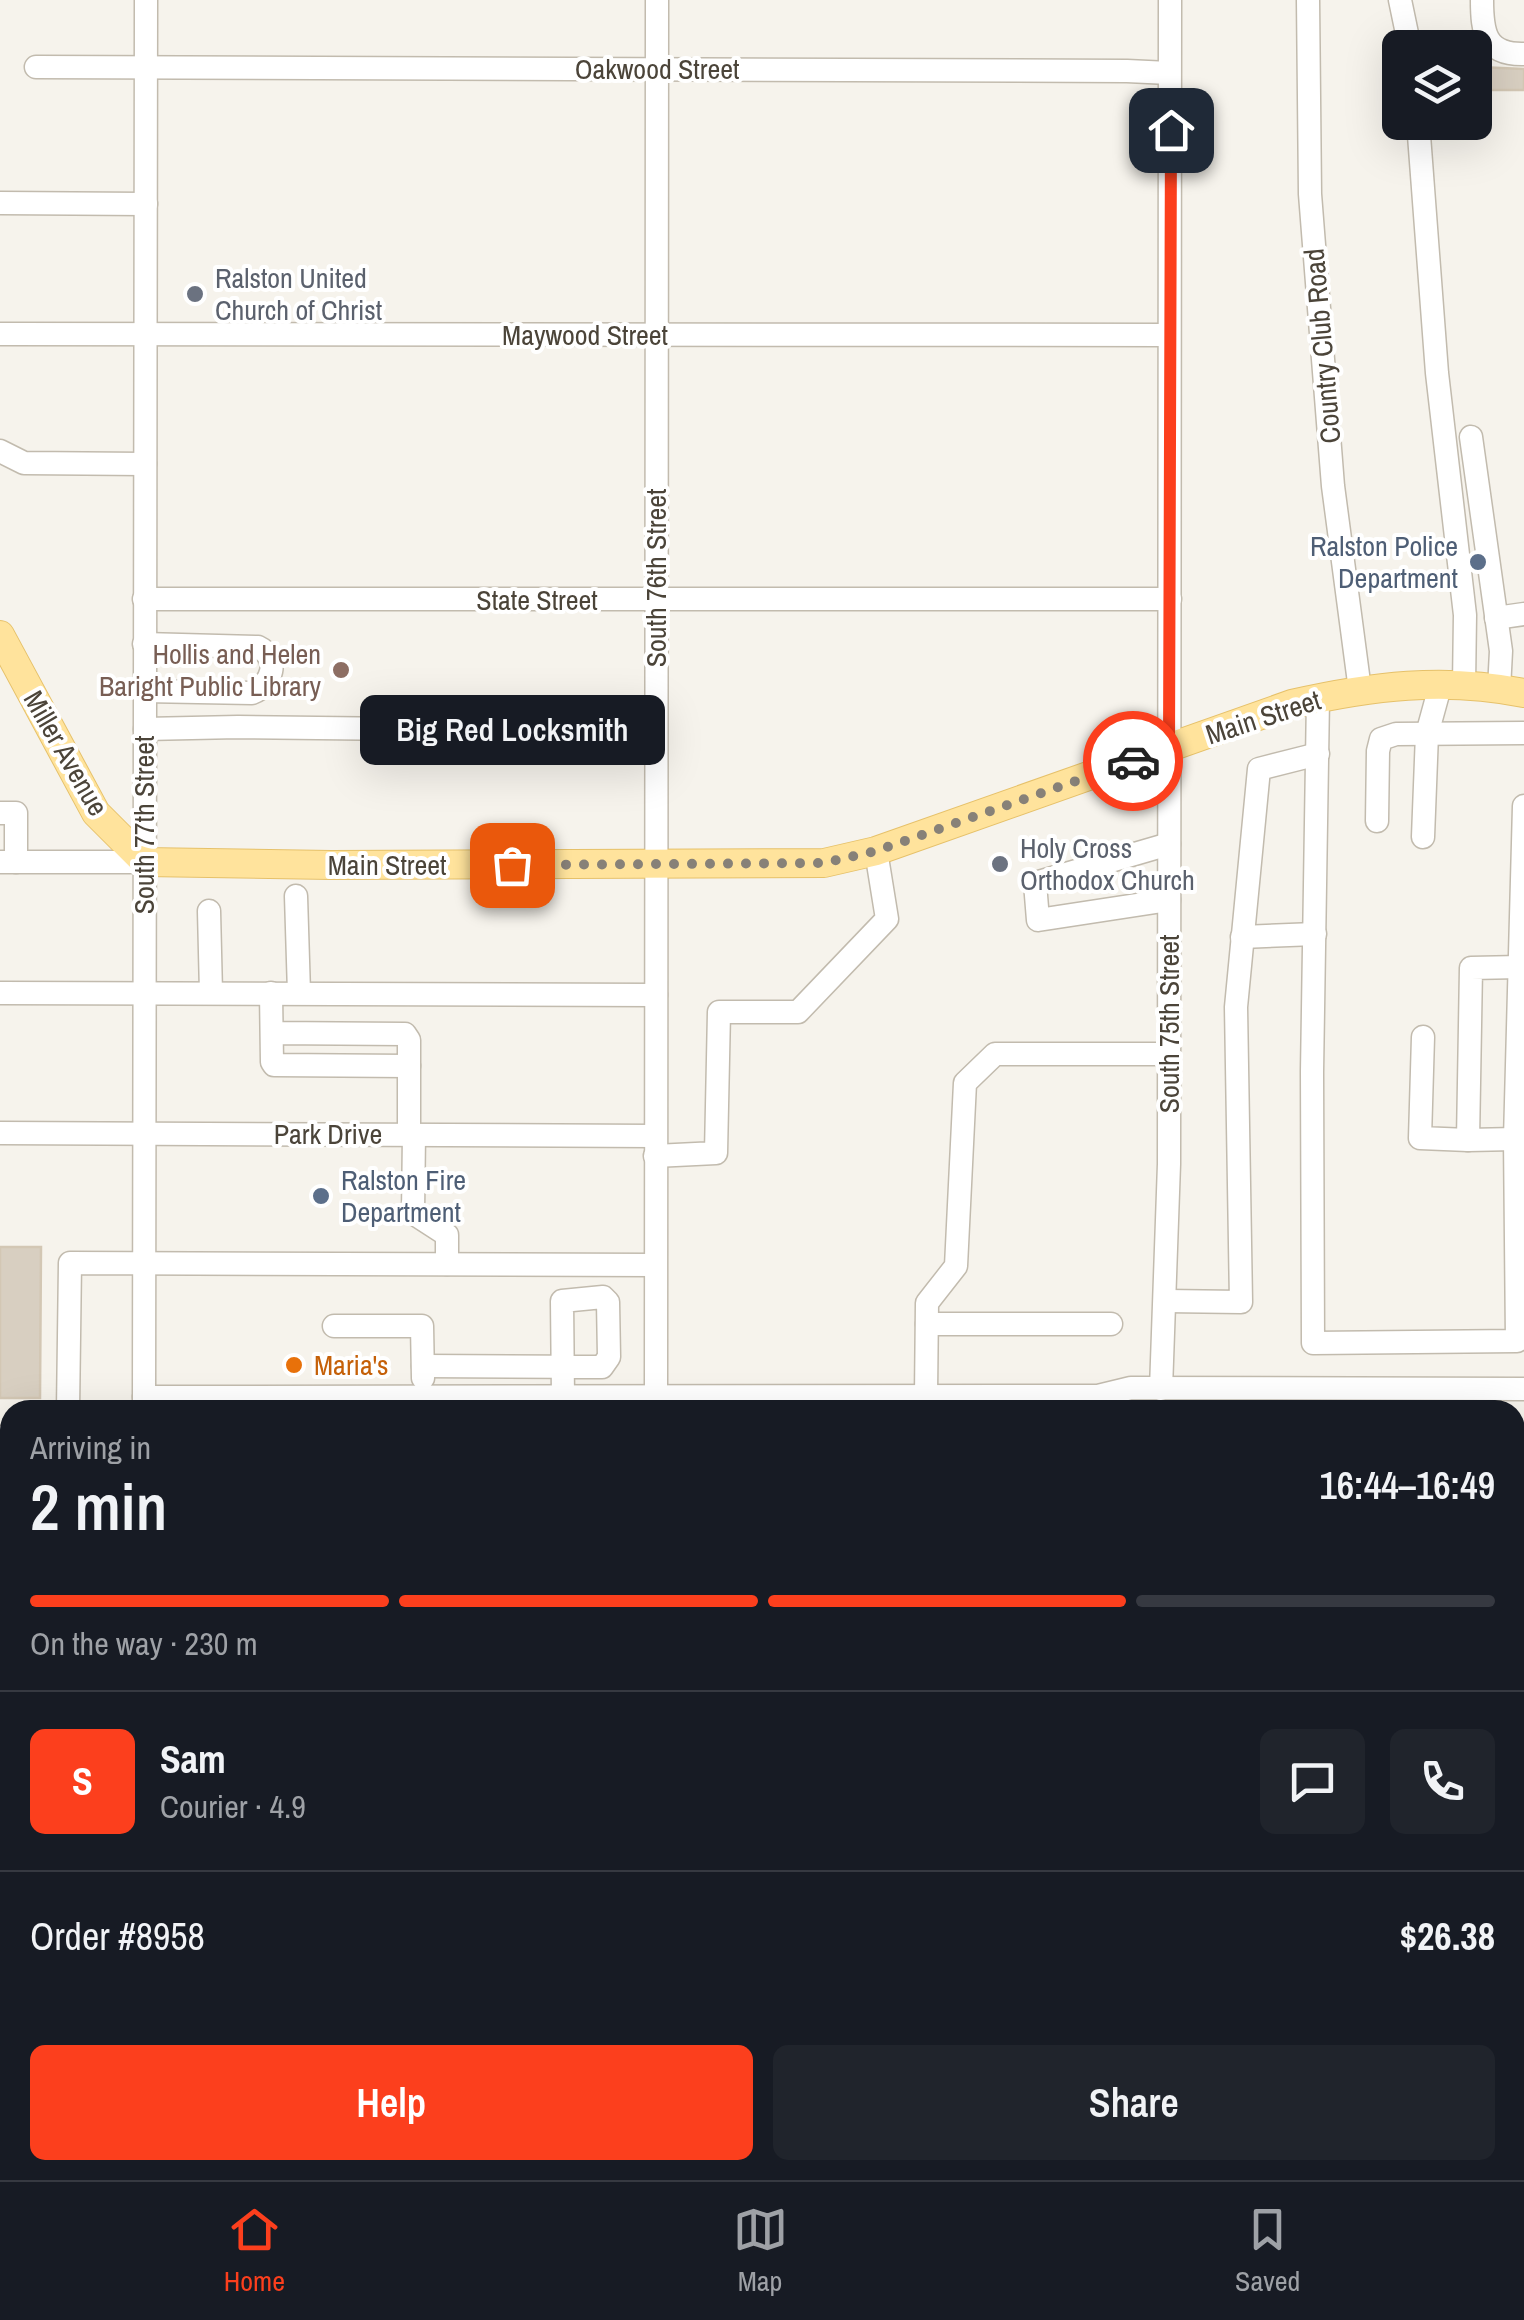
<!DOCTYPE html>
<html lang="en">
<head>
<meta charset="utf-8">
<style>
  body { margin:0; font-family:"Archivo Narrow",sans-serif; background:#20242c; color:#f1f3f6; height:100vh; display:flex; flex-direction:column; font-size:38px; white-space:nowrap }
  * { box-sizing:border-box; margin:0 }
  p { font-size:32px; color:#9ea1a6 }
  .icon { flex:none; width:55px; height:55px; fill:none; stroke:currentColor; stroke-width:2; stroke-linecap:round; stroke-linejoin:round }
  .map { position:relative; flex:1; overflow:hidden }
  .panel { position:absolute; left:0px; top:1400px; width:1525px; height:780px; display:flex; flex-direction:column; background:#171b24; border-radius:30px 30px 0 0; box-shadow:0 10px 40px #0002 }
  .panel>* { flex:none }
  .controls { position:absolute; left:1382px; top:30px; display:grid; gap:20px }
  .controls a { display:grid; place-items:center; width:110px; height:110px; border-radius:15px; background:#171b24; box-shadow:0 10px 40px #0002; font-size:50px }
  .pin { position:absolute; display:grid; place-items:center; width:85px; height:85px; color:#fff; margin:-42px; border-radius:20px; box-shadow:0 5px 15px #0006 }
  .courier { position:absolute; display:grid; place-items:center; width:100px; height:100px; margin:-50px; border:8px solid #fc3f1d; border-radius:50%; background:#fff; color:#222; box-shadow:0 2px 12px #0007 }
  .bubble { position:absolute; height:70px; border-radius:15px; background:#171b24; box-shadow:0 10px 40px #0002; font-size:32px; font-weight:600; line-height:70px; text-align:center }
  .overview em { font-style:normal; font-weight:600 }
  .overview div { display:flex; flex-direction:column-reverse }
  .overview { display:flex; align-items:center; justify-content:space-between; height:170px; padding:0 30px }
  h1 { font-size:65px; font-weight:600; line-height:75px }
  .bar { display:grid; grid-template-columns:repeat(4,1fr); gap:15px 10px; align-content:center; height:120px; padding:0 30px }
  .bar i { height:12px; border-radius:8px; background:#363941 }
  .bar .active { background:#fc3f1d }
  .bar p { grid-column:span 4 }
  .line { display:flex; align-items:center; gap:25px; padding:0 30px; border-top:2px solid #363941 }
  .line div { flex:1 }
  .round { display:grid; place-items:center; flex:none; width:105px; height:105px; border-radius:15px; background:#20242c }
  .primary-button { display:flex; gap:20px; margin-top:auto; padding:20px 30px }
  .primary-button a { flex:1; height:115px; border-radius:15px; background:#fc3f1d; color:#fff; font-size:40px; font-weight:600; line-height:115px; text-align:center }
  .primary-button a+a { background:#20242c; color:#f1f3f6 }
  .dock { display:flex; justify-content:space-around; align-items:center; height:140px; border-top:2px solid #363941; background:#171b24; font-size:28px; color:#9ea1a6 }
  .dock a { display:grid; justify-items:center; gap:5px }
  .dock .active { color:#fc3f1d }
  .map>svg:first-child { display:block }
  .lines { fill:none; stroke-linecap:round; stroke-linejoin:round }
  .stream { stroke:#a9d4f2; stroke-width:6 }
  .building { fill:#d8cfc1; stroke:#d3c7b4; stroke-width:2.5 }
  .minor-casing { stroke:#c2bbae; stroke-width:25 }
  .major-casing { stroke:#e6c16a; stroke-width:30 }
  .minor { stroke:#fff; stroke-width:22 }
  .major { stroke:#ffe39c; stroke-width:28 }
  .rail-casing { stroke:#9a9a9a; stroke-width:10 }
  .rail { stroke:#fff; stroke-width:6; stroke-dasharray:19; stroke-linecap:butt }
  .done { stroke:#878178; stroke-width:10; stroke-dasharray:0 18 }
  .route { stroke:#fc3f1d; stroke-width:12 }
  .worship-dot { fill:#6b7280; stroke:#fff; stroke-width:4 }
  .service-dot { fill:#5c6f8a; stroke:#fff; stroke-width:4 }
  .education-dot { fill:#8d6e63; stroke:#fff; stroke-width:4 }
  .food-dot { fill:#e8710a; stroke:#fff; stroke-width:4 }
  .labels { text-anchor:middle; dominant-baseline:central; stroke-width:8; stroke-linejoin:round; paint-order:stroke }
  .street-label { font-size:28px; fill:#4b4439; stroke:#fff }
  .worship-label { font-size:28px; fill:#5b616d; stroke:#fff; text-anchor:start }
  .service-label { font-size:28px; fill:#4e5e75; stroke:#fff; text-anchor:end }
  .education-label { font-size:28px; fill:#785e54; stroke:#fff; text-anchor:end }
  .food-label { font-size:28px; fill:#c56008; stroke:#fff; text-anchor:start }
</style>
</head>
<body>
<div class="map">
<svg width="1524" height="2180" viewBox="0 0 1524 2180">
  <rect width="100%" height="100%" fill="#f6f3ec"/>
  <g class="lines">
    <g class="stream">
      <path d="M1515,1721l9,-4"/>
      <path d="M489,2180l14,-10"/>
    </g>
  </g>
  <g class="building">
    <path d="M1479,67l45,2v21h-45z"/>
    <path d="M0,1247h41l-1,151h-40z"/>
  </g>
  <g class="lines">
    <defs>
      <g id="minor">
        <path d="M1308,0l2,194 23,292 27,204"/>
        <path d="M1400,0l10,48"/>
        <path d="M1482,0c0,32 3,55 42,54"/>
        <path d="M36,67l1091,4 42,2"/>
        <path d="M1418,122l19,251 28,242 -1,70"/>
        <path d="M0,203l146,1"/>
        <path d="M0,334l1169,1"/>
        <path d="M1471,437l30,214 -2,38"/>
        <path d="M0,451l24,12 121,1"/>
        <path d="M144,599h1026"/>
        <path d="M1496,618l28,-4"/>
        <path d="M144,644l114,3c23,11 14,38 -6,46l-108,-2"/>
        <path d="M1318,698l-6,374 1,271 204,-2 -2,-202 9,-333"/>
        <path d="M145,729l93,-2 418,5"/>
        <path d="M0,813h16v49"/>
        <path d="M1377,821l1,-70 3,-12 15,-5 128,-1"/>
        <path d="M1423,837l4,-103 14,-51"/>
        <path d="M1169,844l-134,39 3,37 131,-20"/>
        <path d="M0,862h145"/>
        <path d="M296,896l3,97"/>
        <path d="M209,911l2,82"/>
        <path d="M1242,937l73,-3"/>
        <path d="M0,993l656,2"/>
        <path d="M271,993l1,69 2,3 135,1v-26l-4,-6 -133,-1"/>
        <path d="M1423,1037l-3,101 48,2"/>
        <path d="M409,1066v68"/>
        <path d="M0,1133l655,3"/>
        <path d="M414,1134l-1,79 34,22v29"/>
        <path d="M1515,1139l-47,1 3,-172 49,-1"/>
        <path d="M655,1156l61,-3 3,-141h79l89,-93 -11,-68"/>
        <path d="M1166,1301l75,1 -5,-295 23,-238 59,-15"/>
        <path d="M927,1324h184"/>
        <path d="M334,1326h88l1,52"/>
        <path d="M423,1366l179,1 7,-10 -1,-55 -5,-5 -41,4 1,96"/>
        <path d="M1161,1389l8,-225 1,-1164"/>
        <path d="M926,1395l1,-92 29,-37 9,-183 30,-29h174"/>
        <path d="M656,1396l1,-1396"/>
        <path d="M144,1397l954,-1 33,-8 393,1"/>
        <path d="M68,1410l2,-147 585,2"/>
        <path d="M144,1410l2,-1410"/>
        <path d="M0,1437l10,2"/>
        <path d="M0,1708l10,-2"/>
        <path d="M0,1789l10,-2"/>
        <path d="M0,1925l10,-4"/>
        <path d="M0,2002h10"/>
        <path d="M195,2177v-7"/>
        <path d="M372,2180l1,-10"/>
        <path d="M1473,2180l51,-7"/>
      </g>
      <path id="major" d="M0,635l96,178 49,49 186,3 493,-2 52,-12 416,-147c79,-18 152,-27 232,-11"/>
    </defs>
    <use href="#minor" class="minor-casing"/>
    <use href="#major" class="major-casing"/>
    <use href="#minor" class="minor"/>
    <use href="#major" class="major"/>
    <defs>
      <g id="rail">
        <path d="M0,1583l10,1"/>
        <path d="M1515,1643h9"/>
      </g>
    </defs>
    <use href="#rail" class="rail-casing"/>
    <use href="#rail" class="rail"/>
  </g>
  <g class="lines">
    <path class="done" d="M512,865l312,-2 52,-12 257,-90"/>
    <path class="route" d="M1133,761l36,-12 2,-619"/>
  </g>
  <g class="worship-dot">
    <circle cx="195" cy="294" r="10"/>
    <circle cx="1000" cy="864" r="10"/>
  </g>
  <g class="service-dot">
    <circle cx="1478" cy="562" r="10"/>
    <circle cx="321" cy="1196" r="10"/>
  </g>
  <circle class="education-dot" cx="341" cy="670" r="10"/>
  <circle class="food-dot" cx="294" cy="1365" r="10"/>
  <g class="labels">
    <g class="street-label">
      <text x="657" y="69">Oakwood Street</text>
      <text x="585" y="335">Maywood Street</text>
      <text transform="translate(1322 346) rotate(-95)">Country Club Road</text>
      <text transform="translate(656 578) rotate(-90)">South 76th Street</text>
      <text x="537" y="600">State Street</text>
      <text transform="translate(1263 717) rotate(-18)">Main Street</text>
      <text transform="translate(66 753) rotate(60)">Miller Avenue</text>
      <text transform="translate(144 825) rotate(-90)">South 77th Street</text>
      <text x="387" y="865">Main Street</text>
      <text transform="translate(1169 1024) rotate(-90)">South 75th Street</text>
      <text x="328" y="1134">Park Drive</text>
    </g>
    <g class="worship-label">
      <text x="215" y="278">Ralston United<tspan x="215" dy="32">Church of Christ</tspan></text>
      <text x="1020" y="848">Holy Cross<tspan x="1020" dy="32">Orthodox Church</tspan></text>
    </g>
    <g class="service-label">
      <text x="1458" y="546">Ralston Police<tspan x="1458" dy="32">Department</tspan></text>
      <text x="341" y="1180" text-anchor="start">Ralston Fire<tspan x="341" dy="32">Department</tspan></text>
    </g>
    <g class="education-label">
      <text x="321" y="654">Hollis and Helen<tspan x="321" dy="32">Baright Public Library</tspan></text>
    </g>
    <g class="food-label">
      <text x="314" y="1365">Maria's</text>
    </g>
  </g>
</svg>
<div class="controls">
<a><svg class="icon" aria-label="layers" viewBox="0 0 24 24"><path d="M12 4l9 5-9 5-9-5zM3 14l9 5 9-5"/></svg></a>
</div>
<div class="pin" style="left:512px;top:865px;background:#ea580c"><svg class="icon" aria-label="bag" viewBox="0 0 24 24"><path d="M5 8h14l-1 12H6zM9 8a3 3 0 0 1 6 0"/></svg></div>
<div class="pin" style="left:1171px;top:130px;background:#1f2937"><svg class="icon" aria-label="home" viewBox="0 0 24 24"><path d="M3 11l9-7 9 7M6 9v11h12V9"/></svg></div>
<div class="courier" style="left:1133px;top:761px"><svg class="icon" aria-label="car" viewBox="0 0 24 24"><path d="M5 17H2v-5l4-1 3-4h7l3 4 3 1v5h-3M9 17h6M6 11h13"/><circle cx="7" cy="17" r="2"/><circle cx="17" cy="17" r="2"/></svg></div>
<div class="bubble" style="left:360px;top:695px;width:305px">Big Red Locksmith</div>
<section class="panel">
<div class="overview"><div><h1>2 min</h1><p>Arriving in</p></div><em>16:44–16:49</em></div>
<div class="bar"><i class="active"></i><i class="active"></i><i class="active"></i><i></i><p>On the way · 230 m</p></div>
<div class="line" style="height:180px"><b class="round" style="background:#fc3f1d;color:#fff">S</b><div><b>Sam</b><p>Courier · 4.9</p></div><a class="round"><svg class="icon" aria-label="chat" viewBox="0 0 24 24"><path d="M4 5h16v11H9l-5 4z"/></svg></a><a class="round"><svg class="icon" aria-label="phone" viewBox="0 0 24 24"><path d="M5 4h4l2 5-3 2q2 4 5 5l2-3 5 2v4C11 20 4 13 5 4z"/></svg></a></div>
<div class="line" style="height:130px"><div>Order #8958</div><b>$26.38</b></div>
<div class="primary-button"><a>Help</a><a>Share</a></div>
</section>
</div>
<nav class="dock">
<a class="active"><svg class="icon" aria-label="home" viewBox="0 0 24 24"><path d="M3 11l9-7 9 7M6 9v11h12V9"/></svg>Home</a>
<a><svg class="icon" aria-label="map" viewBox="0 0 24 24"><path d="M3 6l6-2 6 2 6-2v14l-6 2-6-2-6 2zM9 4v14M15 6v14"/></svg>Map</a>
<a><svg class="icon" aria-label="saved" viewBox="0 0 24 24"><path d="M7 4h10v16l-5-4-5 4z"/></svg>Saved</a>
</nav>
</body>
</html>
